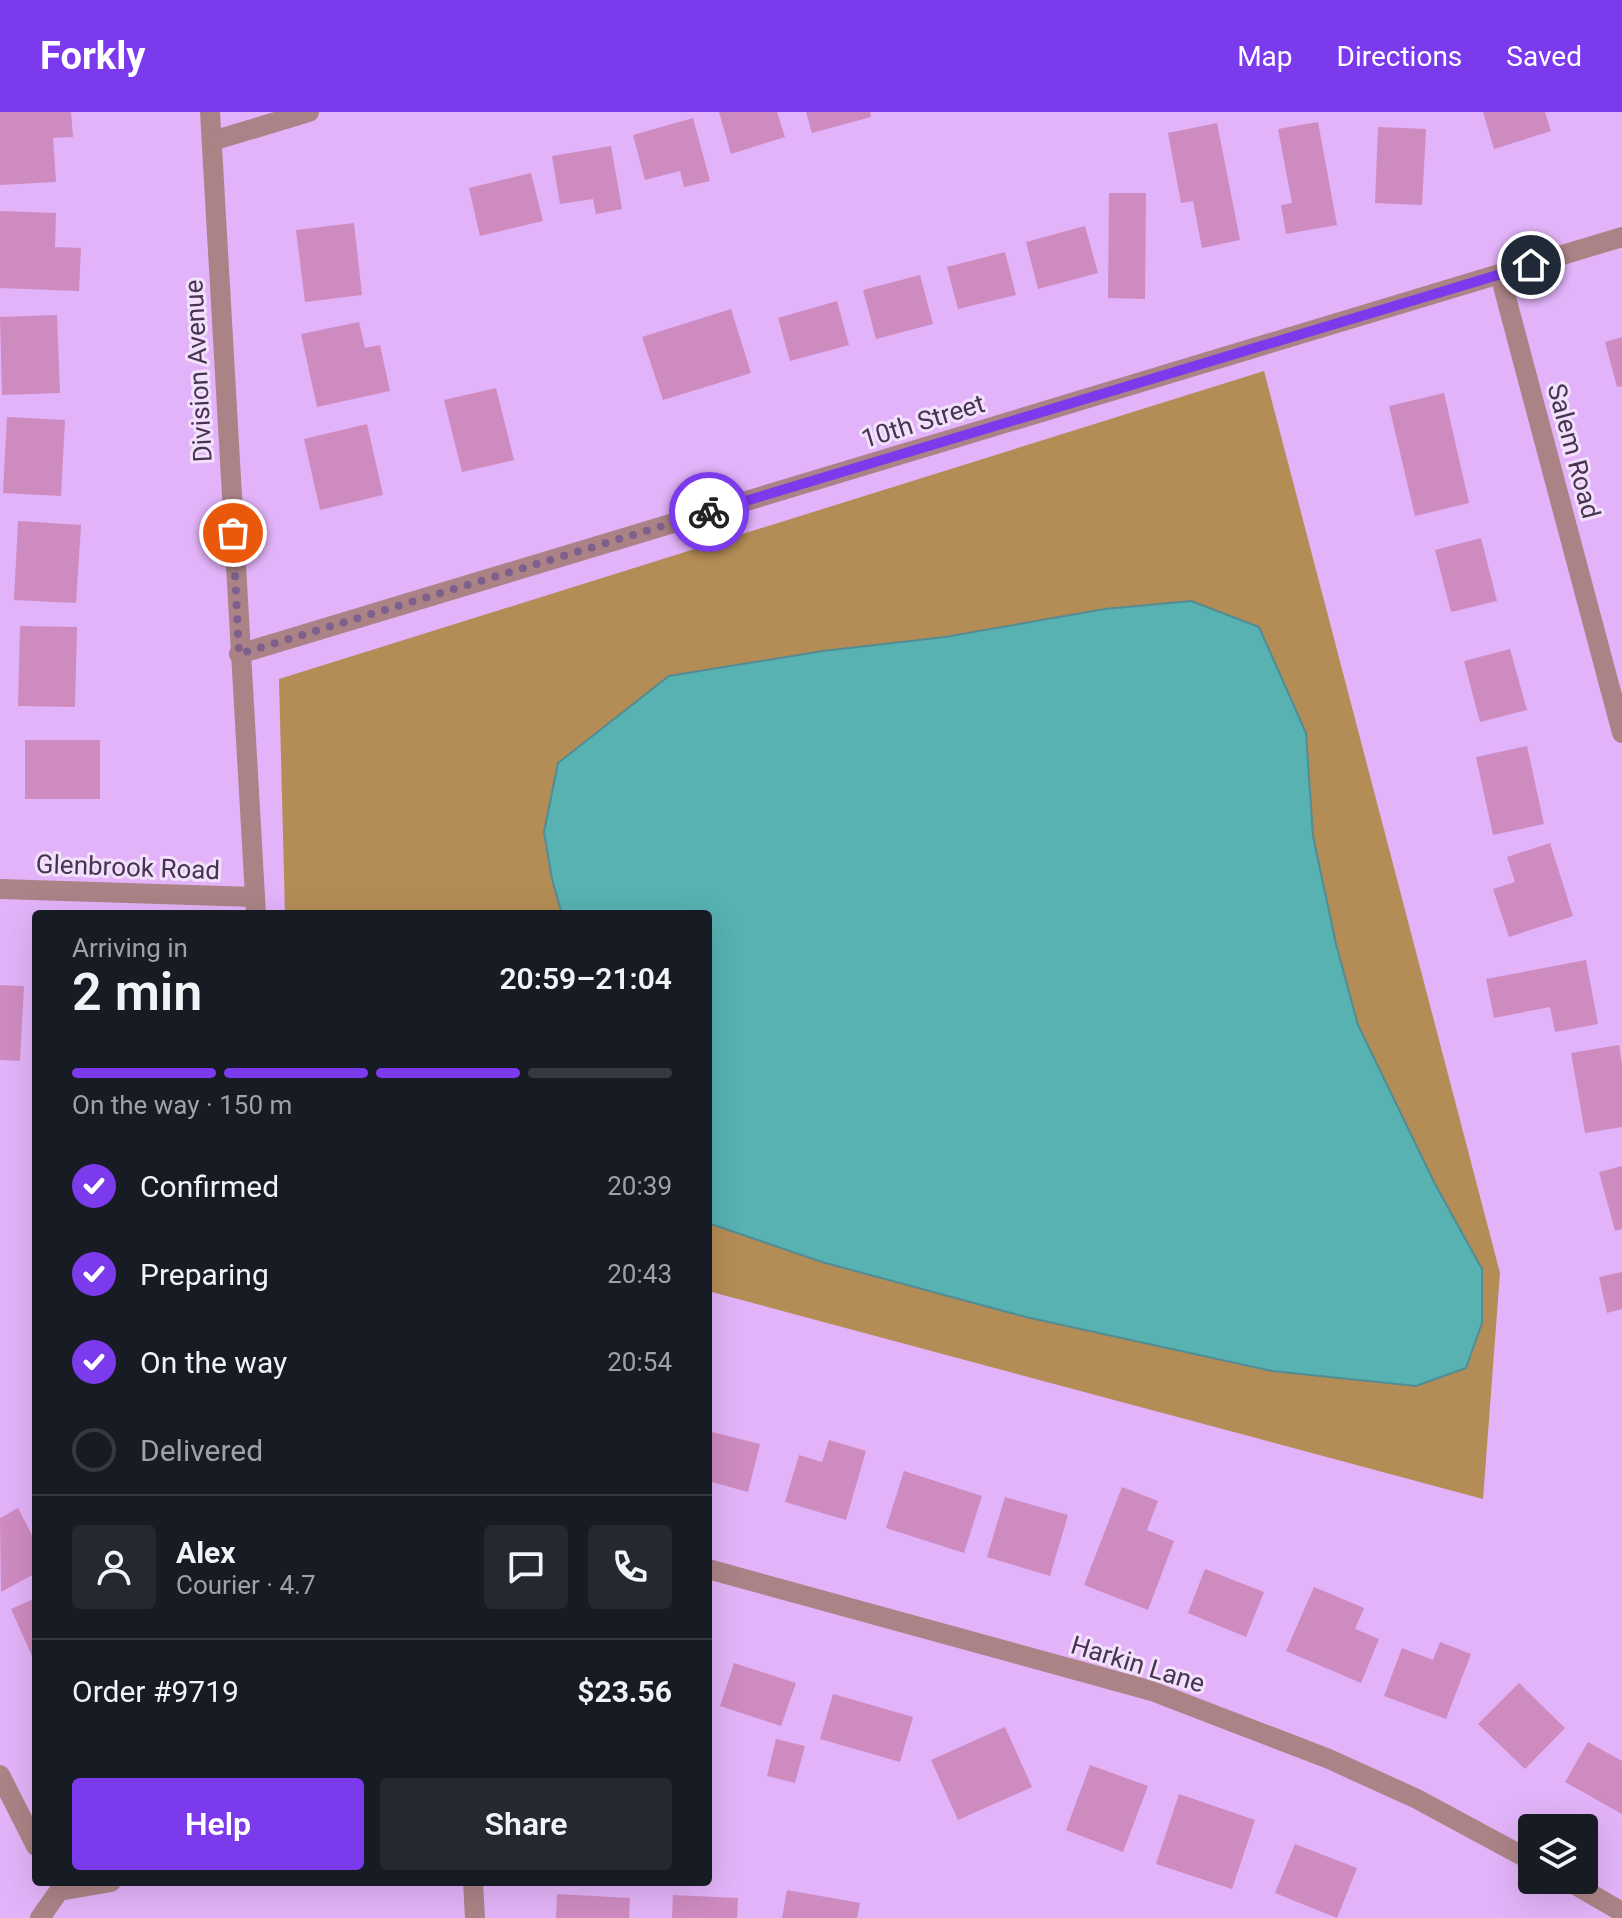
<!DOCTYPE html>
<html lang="en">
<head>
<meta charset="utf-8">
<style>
  body { margin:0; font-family:Roboto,sans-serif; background:#242831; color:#f1f3f6; height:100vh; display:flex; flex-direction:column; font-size:30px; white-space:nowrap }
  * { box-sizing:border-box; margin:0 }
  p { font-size:26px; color:#9ea1a6 }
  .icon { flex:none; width:44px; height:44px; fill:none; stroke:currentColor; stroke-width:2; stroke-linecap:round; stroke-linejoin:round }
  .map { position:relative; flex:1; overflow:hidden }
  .sheet { position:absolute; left:32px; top:798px; width:680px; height:976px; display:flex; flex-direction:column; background:#171b24; border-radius:8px; box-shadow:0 8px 32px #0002 }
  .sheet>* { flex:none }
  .buttons { position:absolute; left:1518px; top:1702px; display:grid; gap:16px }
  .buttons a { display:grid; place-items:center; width:80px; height:80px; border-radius:8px; background:#171b24; box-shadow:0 8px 32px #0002; font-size:40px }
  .pin { position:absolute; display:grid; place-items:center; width:68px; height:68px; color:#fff; margin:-34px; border:4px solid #fff; border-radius:50%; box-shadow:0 2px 8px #0007 }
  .courier { position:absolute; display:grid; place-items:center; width:80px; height:80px; margin:-40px; border:6px solid #7c3aed; border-radius:50%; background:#fff; color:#222; box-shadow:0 2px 10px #0007 }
  .head em { font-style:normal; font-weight:600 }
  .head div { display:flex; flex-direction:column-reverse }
  .head { display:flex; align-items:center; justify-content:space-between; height:136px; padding:0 40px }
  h1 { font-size:52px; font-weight:600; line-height:60px }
  .bar { display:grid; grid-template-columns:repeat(4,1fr); gap:12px 8px; align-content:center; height:96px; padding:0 40px }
  .bar i { height:10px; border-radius:6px; background:#363941 }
  .bar .selected { background:#7c3aed }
  .bar p { grid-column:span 4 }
  .line { display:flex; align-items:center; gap:20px; padding:0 40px; border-top:2px solid #363941 }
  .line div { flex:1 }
  .round { display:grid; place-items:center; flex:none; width:84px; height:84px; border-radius:8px; background:#242831 }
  ol { padding:0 40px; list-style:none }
  li { display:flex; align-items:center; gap:24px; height:88px }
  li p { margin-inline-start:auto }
  li .icon { padding:8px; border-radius:50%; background:#7c3aed; color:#fff; stroke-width:4 }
  li:last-child { color:#9ea1a6 }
  li i { width:44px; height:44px; border:4px solid #363941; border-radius:50% }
  .primary-button { display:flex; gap:16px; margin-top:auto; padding:16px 40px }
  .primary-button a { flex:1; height:92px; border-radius:8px; background:#7c3aed; color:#fff; font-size:32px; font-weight:600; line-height:92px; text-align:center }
  .primary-button a+a { background:#242831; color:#f1f3f6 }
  header { display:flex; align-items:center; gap:48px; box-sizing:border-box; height:112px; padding:0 40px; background:#7c3aed; color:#fff }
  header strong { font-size:38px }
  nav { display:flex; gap:44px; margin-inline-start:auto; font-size:28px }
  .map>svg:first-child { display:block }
  .forest { fill:#b48c55 }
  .water { fill:#57b2b1; stroke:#528c94; stroke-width:2 }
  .building { fill:#ce8bc0 }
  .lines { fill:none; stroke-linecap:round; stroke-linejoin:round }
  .minor { stroke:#ab8386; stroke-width:20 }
  .done { stroke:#7d608b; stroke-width:8; stroke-dasharray:0 14.4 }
  .route { stroke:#7c3aed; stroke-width:10 }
  .labels { text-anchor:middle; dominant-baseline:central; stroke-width:6; stroke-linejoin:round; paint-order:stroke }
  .street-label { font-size:26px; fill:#473450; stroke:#f3e0fd }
</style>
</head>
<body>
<header>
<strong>Forkly</strong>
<nav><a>Map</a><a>Directions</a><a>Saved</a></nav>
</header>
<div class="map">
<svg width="1622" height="1806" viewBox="0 0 1622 1806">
  <rect width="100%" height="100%" fill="#e2b3f8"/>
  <path class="forest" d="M1264,259l236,902 -17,226 -775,-208v-377h-423l-6,-235z"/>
  <path class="water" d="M1191,489l68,26 47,106 7,103 23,108 22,81 77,159 47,85v54l-16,45 -50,18 -144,-15 -246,-54 -204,-55 -114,-39v-309h-146l-10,-35 -8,-47 14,-69 111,-87 154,-25 122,-14 160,-28z"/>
  <g class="building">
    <path d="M0,0h71l2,25 -20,1 3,44 -56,3z"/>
    <path d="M719,0h58l8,25 -54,17z"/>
    <path d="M806,0h64l1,5 -59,16z"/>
    <path d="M1483,0h62l6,19 -57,18z"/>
    <path d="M693,6l17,63 -26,6 -4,-16 -35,9 -12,-45z"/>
    <path d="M1318,10l19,103 -51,9 -5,-29 11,-2 -14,-74z"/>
    <path d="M1217,11l23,117 -38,8 -9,-47 -12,2 -13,-70z"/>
    <path d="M1378,15l48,2 -4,76 -47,-2z"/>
    <path d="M611,34l11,63 -26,5 -3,-15 -33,5 -8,-48z"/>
    <path d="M531,61l12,48 -63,15 -11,-48z"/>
    <path d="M1109,81h37l-1,106 -37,-1z"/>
    <path d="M0,99l56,2 -1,34 26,1 -2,43 -79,-3z"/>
    <path d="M354,111l8,72 -57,7 -9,-72z"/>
    <path d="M1085,114l13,47 -60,16 -12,-47z"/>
    <path d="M1005,140l11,43 -58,14 -11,-42z"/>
    <path d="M920,163l13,49 -57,15 -13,-49z"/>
    <path d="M837,189l12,44 -59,16 -12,-43z"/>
    <path d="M731,197l20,64 -88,27 -21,-63z"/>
    <path d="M57,203l3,78 -58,2 -2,-78z"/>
    <path d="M359,210l6,26 15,-3 10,46 -73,16 -16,-73z"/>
    <path d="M1622,225v49l-5,1 -12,-45z"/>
    <path d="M496,276l18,72 -52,12 -18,-72z"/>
    <path d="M1444,281l25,110 -54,13 -26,-110z"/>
    <path d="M7,305l58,3 -4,76 -58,-3z"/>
    <path d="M367,312l16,71 -63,15 -16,-71z"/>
    <path d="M18,409l63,4 -5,78 -62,-3z"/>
    <path d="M1481,426l16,63 -46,11 -16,-62z"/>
    <path d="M20,514l57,1 -2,80 -57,-1z"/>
    <path d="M1510,537l17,61 -47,12 -16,-61z"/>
    <rect x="25" y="628" width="75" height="59"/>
    <path d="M1527,634l17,78 -51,11 -17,-78z"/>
    <path d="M1550,731l23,73 -64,21 -16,-48 22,-7 -8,-25z"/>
    <path d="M1586,848l12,64 -43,8 -5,-25 -56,11 -8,-39z"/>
    <path d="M0,873l24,1 -4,75 -20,-1z"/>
    <path d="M1619,933l3,19v63l-37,6 -14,-80z"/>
    <path d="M1622,1054v63l-7,2 -16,-59z"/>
    <path d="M1622,1160v37l-15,4 -8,-36z"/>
    <path d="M708,1319l52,13 -12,48 -40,-11z"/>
    <path d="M829,1328l37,11 -20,69 -61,-18 14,-47 23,7z"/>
    <path d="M904,1359l78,25 -18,57 -78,-25z"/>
    <path d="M1122,1375l36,14 -11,29 27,11 -26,69 -64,-25z"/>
    <path d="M1005,1385l63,18 -18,61 -63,-19z"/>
    <path d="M18,1396l18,35v30l-35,19 -1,-74z"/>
    <path d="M1205,1457l59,23 -18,45 -58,-24z"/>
    <path d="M1314,1475l50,21 -9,21 24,10 -18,44 -75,-32z"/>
    <path d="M36,1486v67l-25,-56z"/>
    <path d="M1440,1530l31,12 -25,65 -62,-23 18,-48 31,12z"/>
    <path d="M734,1551l62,20 -15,43 -61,-20z"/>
    <path d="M1519,1571l46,45 -40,41 -47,-45z"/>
    <path d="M833,1582l80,23 -13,45 -80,-23z"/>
    <path d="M1005,1615l27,60 -74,33 -27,-60z"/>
    <path d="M776,1627l29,7 -10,37 -28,-7z"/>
    <path d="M1588,1630l34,19v53l-57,-32z"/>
    <path d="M1090,1653l58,21 -25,66 -57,-22z"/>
    <path d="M1179,1682l76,26 -23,69 -76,-25z"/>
    <path d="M1295,1732l62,24 -20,50 -62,-25z"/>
    <path d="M787,1778l73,13 -3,15h-75z"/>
    <path d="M557,1782l73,4 -1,20h-73z"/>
    <path d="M673,1783l65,3 -1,20h-65z"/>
  </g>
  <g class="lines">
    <g class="minor">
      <path d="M210,0l46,802"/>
      <path d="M212,29l97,-29"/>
      <path d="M1500,163l122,458"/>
      <path d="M239,542l1383,-417"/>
      <path d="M0,777l255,8"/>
      <path d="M708,1457l444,122 177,68 88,40 115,62"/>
      <path d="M0,1663l36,71"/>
      <path d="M1567,1768l55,32"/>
      <path d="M473,1770l2,36"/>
      <path d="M40,1806l19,-27 52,-9"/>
    </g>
  </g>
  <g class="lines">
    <path class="done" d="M233,421l6,121 470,-142"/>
    <path class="route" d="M709,400l822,-247"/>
  </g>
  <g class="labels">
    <g class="street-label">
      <text transform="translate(198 259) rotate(-93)">Division Avenue</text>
      <text transform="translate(923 309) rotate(-17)">10th Street</text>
      <text transform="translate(1574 339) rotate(75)">Salem Road</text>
      <text transform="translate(128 755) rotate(2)">Glenbrook Road</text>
      <text transform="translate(1138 1552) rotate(17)">Harkin Lane</text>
    </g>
  </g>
</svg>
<div class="buttons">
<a><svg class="icon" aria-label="layers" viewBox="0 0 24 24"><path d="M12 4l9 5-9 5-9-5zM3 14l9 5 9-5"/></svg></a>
</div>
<div class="pin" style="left:233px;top:421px;background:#ea580c"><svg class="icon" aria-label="bag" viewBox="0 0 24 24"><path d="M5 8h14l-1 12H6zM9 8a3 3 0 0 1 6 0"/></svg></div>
<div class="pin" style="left:1531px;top:153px;background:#1f2937"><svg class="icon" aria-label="home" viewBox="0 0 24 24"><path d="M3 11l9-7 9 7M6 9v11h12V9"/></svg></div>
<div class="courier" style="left:709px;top:400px"><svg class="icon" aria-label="bike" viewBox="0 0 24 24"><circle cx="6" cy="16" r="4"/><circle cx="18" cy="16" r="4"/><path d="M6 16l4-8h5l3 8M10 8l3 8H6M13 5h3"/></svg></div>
<section class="sheet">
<div class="head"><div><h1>2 min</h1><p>Arriving in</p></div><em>20:59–21:04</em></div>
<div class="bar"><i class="selected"></i><i class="selected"></i><i class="selected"></i><i></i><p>On the way · 150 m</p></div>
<ol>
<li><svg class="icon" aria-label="check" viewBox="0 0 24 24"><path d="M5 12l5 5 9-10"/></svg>Confirmed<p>20:39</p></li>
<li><svg class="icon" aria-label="check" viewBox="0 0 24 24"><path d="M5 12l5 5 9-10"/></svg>Preparing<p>20:43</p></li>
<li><svg class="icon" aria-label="check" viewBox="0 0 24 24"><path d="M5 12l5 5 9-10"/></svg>On the way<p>20:54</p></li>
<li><i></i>Delivered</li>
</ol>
<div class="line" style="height:144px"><a class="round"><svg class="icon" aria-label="person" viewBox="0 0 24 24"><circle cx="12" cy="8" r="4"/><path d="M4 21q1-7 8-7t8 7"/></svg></a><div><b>Alex</b><p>Courier · 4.7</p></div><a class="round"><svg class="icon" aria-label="chat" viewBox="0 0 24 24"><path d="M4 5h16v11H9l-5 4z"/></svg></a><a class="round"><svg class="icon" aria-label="phone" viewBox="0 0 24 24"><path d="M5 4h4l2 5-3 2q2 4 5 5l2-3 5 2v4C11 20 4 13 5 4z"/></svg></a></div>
<div class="line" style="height:104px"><div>Order #9719</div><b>$23.56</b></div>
<div class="primary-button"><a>Help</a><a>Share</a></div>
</section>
</div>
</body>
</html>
